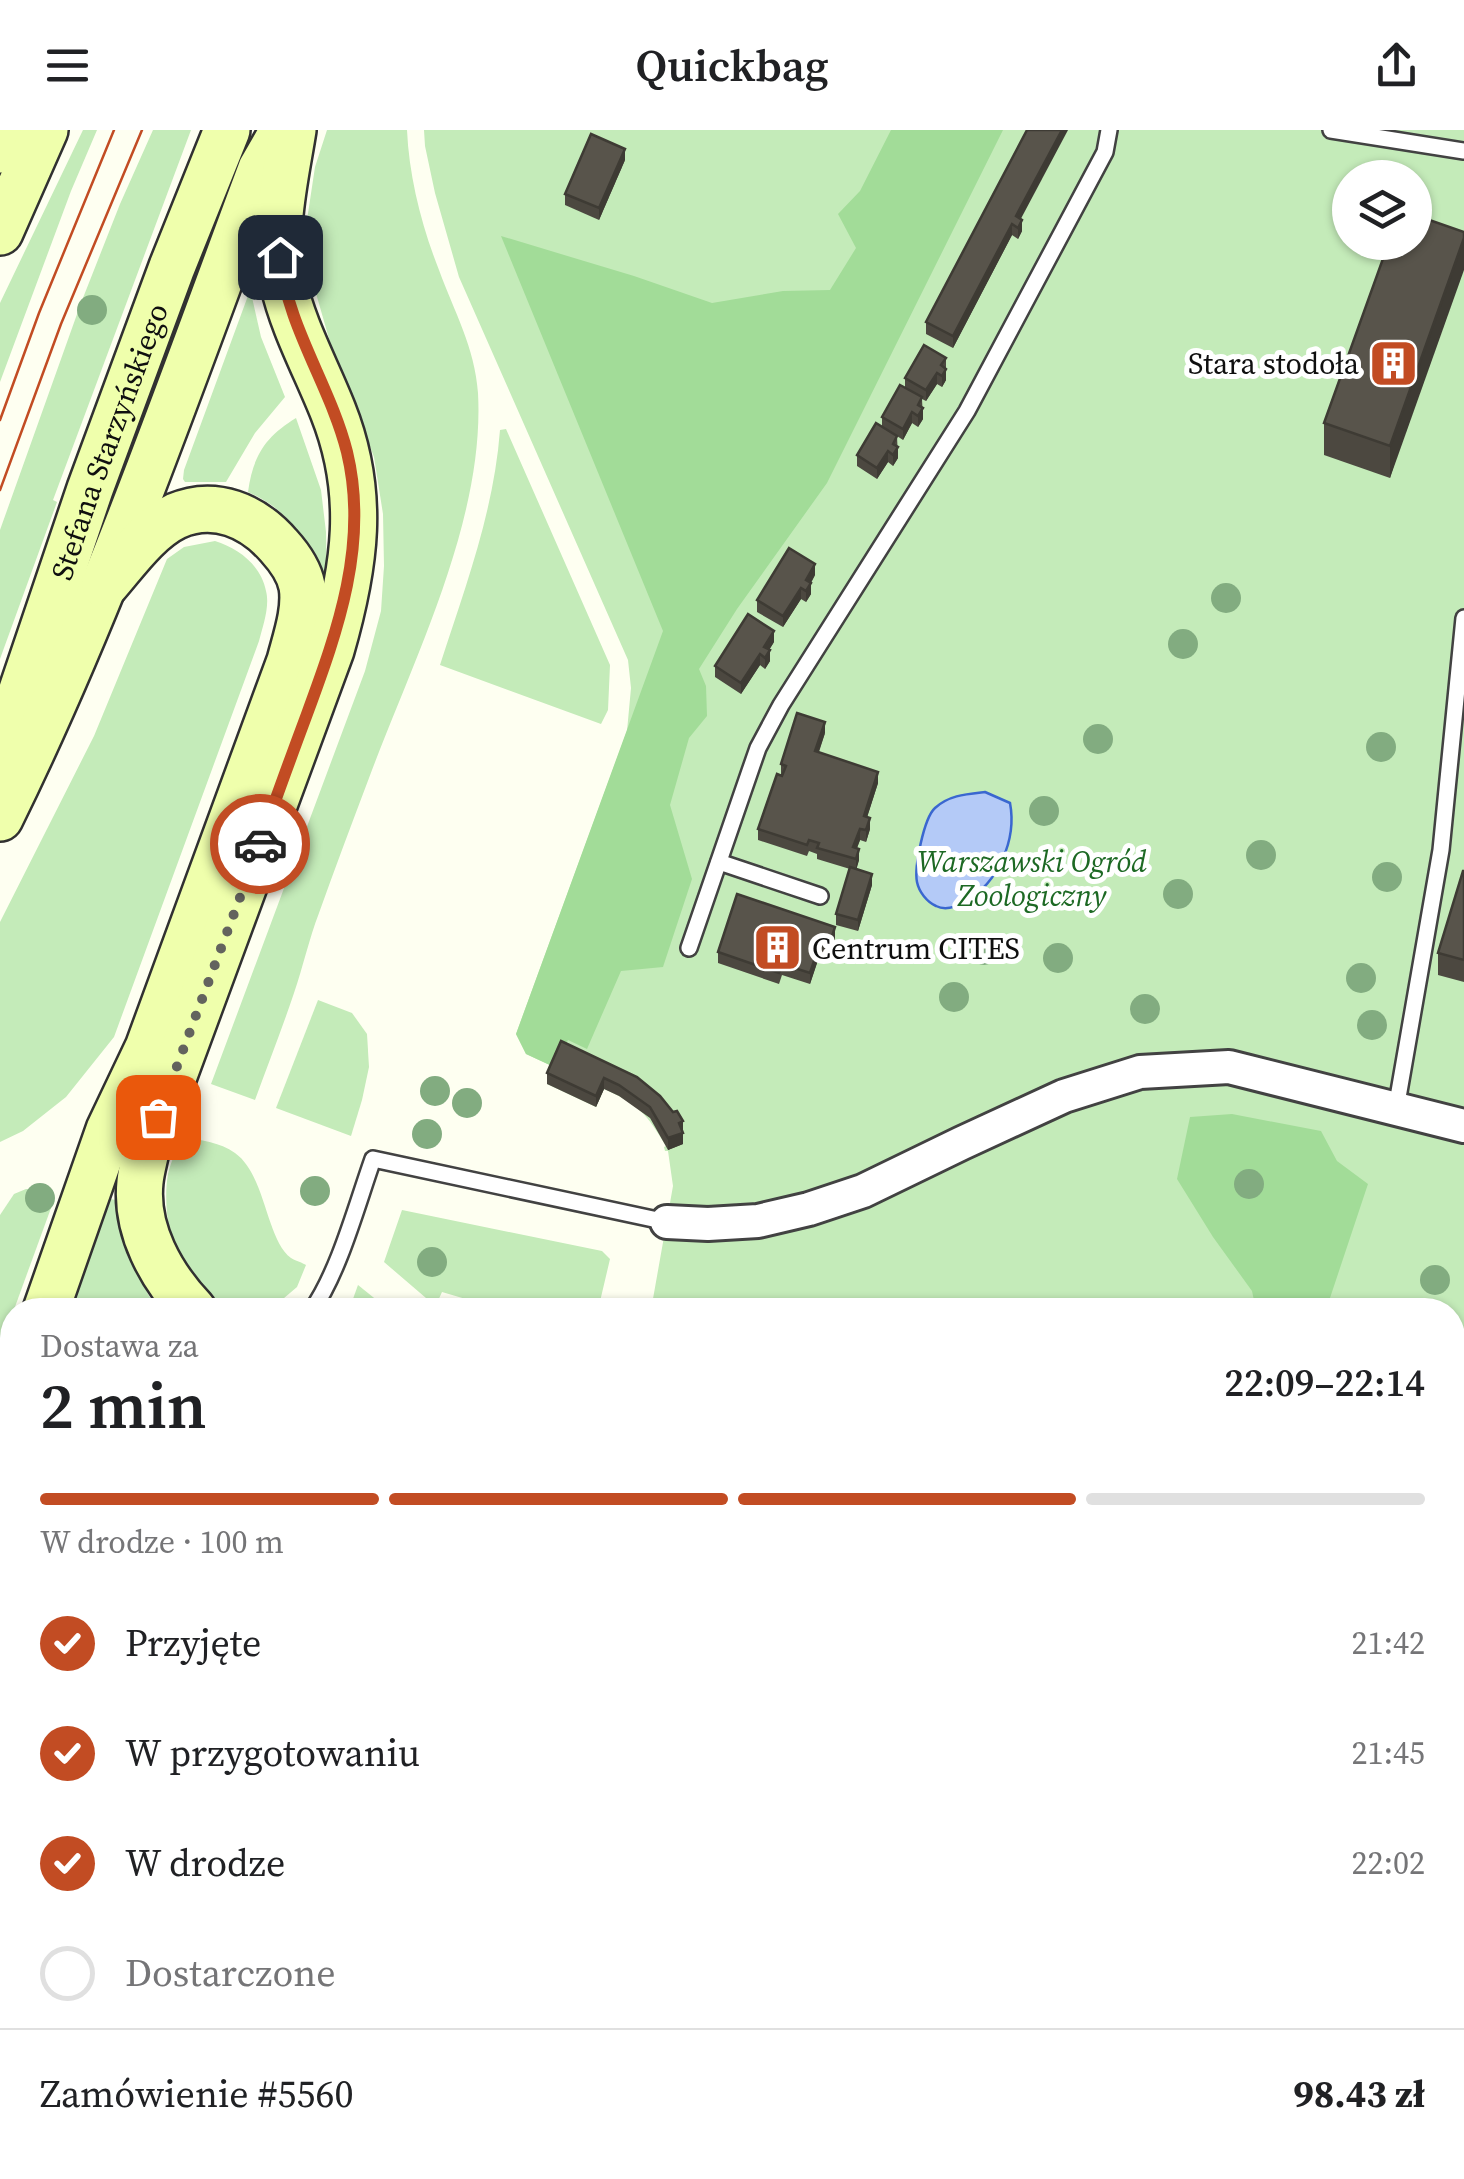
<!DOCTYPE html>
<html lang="pl">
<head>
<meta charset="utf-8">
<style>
  body { margin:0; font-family:"Source Serif 4",serif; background:#f6f6f6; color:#202124; height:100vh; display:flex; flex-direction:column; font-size:38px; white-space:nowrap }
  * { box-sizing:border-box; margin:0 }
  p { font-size:32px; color:#757577 }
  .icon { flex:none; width:55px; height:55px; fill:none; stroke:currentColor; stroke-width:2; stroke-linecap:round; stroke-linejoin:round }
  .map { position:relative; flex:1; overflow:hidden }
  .details { position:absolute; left:0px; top:1168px; width:1465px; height:882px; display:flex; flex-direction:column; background:#fff; border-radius:40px 40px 0 0; box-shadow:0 2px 8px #0004 }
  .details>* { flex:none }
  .buttons { position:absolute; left:1332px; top:30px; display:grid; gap:20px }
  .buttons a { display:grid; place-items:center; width:100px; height:100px; border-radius:50%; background:#fff; box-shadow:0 2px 8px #0004; font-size:50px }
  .pin { position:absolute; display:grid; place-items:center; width:85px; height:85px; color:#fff; margin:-42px; border-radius:20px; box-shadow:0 5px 15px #0006 }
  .courier { position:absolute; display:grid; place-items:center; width:100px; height:100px; margin:-50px; border:8px solid #c24c23; border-radius:50%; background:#fff; color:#222; box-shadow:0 2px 12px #0007 }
  .overview em { font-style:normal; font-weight:600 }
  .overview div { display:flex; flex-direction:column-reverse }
  .overview { display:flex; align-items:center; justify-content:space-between; height:170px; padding:0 40px }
  h1 { font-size:65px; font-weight:600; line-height:75px }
  .bar { display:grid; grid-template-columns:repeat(4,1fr); gap:15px 10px; align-content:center; height:120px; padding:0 40px }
  .bar i { height:12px; border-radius:8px; background:#e0e0e0 }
  .bar .on { background:#c24c23 }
  .bar p { grid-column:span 4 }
  .line { display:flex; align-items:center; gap:25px; padding:0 40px; border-top:2px solid #e0e0e0 }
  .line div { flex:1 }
  ol { padding:0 40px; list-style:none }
  li { display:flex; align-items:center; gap:30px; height:110px }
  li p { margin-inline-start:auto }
  li .icon { padding:10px; border-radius:50%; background:#c24c23; color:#fff; stroke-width:4 }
  li:last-child { color:#757577 }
  li i { width:55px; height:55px; border:5px solid #e0e0e0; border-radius:50% }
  header { display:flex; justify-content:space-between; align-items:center; height:130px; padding:0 40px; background:#fff; font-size:45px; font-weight:600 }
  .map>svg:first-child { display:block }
  .green { fill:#c4ebb9; fill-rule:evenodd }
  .forest { fill:#a2dc98 }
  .water { fill:#b4caf7; stroke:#3a67d0; stroke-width:2.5 }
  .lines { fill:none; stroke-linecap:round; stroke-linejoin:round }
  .lane-casing { stroke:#424242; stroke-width:20 }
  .street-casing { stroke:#424242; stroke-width:38 }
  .secondary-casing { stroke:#313131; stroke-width:50 }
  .lane { stroke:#fff; stroke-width:15 }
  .street { stroke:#fff; stroke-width:32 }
  .secondary { stroke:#efffac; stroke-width:45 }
  .tram { stroke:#c24c23; stroke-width:2.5 }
  .tree { fill:#82ac80 }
  .wall { fill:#4c4840 }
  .shaded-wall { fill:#3e3b34 }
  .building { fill:#58544b; stroke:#3e3b34; stroke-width:2.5 }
  .done { stroke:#63635e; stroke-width:10; stroke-dasharray:0 18 }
  .route { stroke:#c24c23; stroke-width:12 }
  .labels { text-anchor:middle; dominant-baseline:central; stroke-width:10; stroke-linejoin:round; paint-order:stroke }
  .poi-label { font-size:30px; fill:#0f0f0f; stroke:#fff; text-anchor:end }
  .street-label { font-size:30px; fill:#0f0f0f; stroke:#fff }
  .park-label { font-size:30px; font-style:italic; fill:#1d6924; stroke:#fff }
</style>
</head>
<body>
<header><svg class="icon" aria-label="menu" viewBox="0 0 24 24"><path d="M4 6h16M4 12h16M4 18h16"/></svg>Quickbag<svg class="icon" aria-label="share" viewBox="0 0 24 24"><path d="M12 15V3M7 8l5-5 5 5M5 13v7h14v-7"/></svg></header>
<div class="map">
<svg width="1464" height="2049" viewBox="0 0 1464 2049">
  <rect width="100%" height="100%" fill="#fefff1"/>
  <g class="green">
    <path d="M83,0h14l-26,61 -71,191v-79z"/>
    <path d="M153,0h38l-138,370 4,2 -57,157v-129l81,-227 39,-99z"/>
    <path d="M327,0h80c2,47 15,97 32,140 15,41 36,78 39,123 7,127 -65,267 -109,385 -17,45 -34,90 -50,135 -10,26 -16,54 -25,80 -12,36 -26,71 -39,107l-44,-16 154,-413 16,-60 3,-45 -1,-52 -9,-57 -42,-108 -23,-80 -2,-49 8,-53z"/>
    <path d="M424,0h1040v1504l-12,-3v-321h-801l22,-124 -5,-35h-3l-1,-4 2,-1c-19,-32 -28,-42 -62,-57l-8,18 -49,-23 7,-17 -28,-13 -10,-20 111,-303 4,-43 -3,-28 -169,-383 -24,-84 -10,-47zM1350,48h65v64h-65z"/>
    <path d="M249,163h2l10,44 24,60 -30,36 -29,49h-41l-2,-3 1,-9z"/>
    <path d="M296,288l25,72 5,42 1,74c-14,-53 -26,-90 -79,-114 5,-36 17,-55 48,-74z"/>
    <path d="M506,299l104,236 -2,45 -7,14 -161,-59c25,-77 54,-154 60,-235z"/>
    <path d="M215,411c23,7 46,24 51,50 4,15 -3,35 -7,50l-145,396 -48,60 -43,34 -23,11v-220l94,-186 73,-177 17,-12z"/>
    <path d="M318,870l34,13 15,21 2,33 -7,33 -11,36 -75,-28z"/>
    <path d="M182,1007c18,3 38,5 53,16 31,22 31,87 56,105 1,1 14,6 15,7l-9,22 -27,23h-55c-7,-7 -16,-15 -22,-23 -22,-27 -31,-79 -25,-113 3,-13 9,-25 14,-37z"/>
    <path d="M26,1059c14,0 19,6 25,19l-51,140v-133l14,-21z"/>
    <path d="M107,1068l20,5c4,39 6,75 32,107h-92z"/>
    <path d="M402,1080l200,41 8,8 -12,51h-95l-61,-18 -5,11 -11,-5 -42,-36z"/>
    <path d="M358,1155l31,25h-40z"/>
    <path d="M12,1402v211l-12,4v-194z"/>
    <path d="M1452,1533l12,3v46l-11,-4z"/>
    <path d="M12,2005v33h27l-1,11h-38v-14l9,-6z"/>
    <path d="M61,2038h757l34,11h-792z"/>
  </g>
  <g class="forest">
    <path d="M891,0h112l-176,353 -90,126 -38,60 7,17 1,30 -18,22 -19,67 22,74 -29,88 -42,4 -34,78 -19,-9 -14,27 -28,-13 -10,-20 147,-403 -162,-395 133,40 78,27 71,-12 47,-1 26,-42 -18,-34 22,-23z"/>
    <path d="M1232,984l89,17 16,30 31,23 -42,126h-70l-4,-19 -39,-54 -36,-58 13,-62z"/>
    <path d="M1453,1428l11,4v56l-11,-3z"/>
    <path d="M12,1719v110h-12v-105z"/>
    <path d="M1453,1719l11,3v327h-612l-34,-11h634z"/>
  </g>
  <g class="water">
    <path d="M985,662l25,11c7,37 -12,80 -45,99 -9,5 -19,9 -29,4 -9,-4 -17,-14 -19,-24 -3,-15 7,-64 18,-74 14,-13 32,-14 50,-16z"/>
    <path d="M0,1829l9,1 3,9v166l-3,24 -9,6z"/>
  </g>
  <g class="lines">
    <defs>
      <g id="lane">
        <path d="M1331,0l133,21"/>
        <path d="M719,732l101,34"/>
        <path d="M689,818l61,-177 8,-23 23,-43 186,-294 138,-259 4,-22"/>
        <path d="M1396,979l45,-259 23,-232"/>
        <path d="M312,1180c27,-38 45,-106 61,-151l294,63"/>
      </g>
      <path id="street" d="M667,1092l41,2 50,-3 51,-12 54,-18 99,-48 102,-47 76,-24 89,-5 235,59"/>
      <g id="secondary">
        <path d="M0,20l7,-20"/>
        <path d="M0,102l45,-102"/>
        <path id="s1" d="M0,625l90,-266 82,-222 55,-137"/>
        <path d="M0,688c103,-209 179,-430 261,-649l16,-28"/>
        <path d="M46,1180l63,-180 39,-82 142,-387c6,-23 16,-51 12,-75 -3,-15 -13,-29 -23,-40 -26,-30 -64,-47 -103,-30 -29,14 -50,45 -71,69"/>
        <path d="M193,1180c-32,-34 -58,-80 -53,-128 1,-11 4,-21 6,-31l185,-501c24,-83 35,-156 2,-239 -17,-43 -40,-84 -50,-129 -11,-50 2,-102 10,-152"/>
        <path d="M0,1384l12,-21"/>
        <path d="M1452,1620l12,3"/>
        <path d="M0,1633l12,-5"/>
      </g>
    </defs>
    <use href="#lane" class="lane-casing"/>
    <use href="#street" class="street-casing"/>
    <use href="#secondary" class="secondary-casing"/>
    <use href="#lane" class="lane"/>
    <use href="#street" class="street"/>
    <use href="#secondary" class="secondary"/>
    <g class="tram">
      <path d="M0,290l39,-107 75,-183"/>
      <path d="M0,360l61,-166 81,-194"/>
    </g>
  </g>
  <g class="tree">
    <circle cx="92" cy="180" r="15"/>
    <circle cx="1226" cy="468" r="15"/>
    <circle cx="1183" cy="514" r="15"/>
    <circle cx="1098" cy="609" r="15"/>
    <circle cx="1381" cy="617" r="15"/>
    <circle cx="1044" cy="681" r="15"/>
    <circle cx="1261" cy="725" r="15"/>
    <circle cx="1387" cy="747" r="15"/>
    <circle cx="1178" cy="764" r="15"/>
    <circle cx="984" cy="820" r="15"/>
    <circle cx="1058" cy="828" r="15"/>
    <circle cx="1361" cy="848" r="15"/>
    <circle cx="954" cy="867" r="15"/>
    <circle cx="1145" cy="879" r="15"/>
    <circle cx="1372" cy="895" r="15"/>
    <circle cx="435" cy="961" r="15"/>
    <circle cx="467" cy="973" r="15"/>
    <circle cx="427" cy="1004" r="15"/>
    <circle cx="1249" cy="1054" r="15"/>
    <circle cx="315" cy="1061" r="15"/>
    <circle cx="40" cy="1068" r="15"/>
    <circle cx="432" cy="1132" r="15"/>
    <circle cx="1435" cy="1150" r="15"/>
  </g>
  <g class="wall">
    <path d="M1027,0l-6,89 1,12 -4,8 -6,-4 -59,113 -27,-14v-12z"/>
    <path d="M625,30l-26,60 -34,-15v-11z"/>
    <path d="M1464,102l-74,246 -66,-23v-32z"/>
    <path d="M946,228v22l-4,7 -5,-3 -11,17 -4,-2 1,20 -5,8 -6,-4 -9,17 -6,-4 1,22 -5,8 -5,-4 -11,17 -20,-13v-11l25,-28v-10l23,-29v-10z"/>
    <path d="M815,445l-4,8v11l-5,8 -5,-3 -18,28 -26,-15v-12z"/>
    <path d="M774,512l-5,8 1,11 -5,8 -5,-4 -19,29 -26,-17v-11z"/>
    <path d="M825,603l-6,19 59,31 -11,34 3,12 -4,13 -6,-2 -3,8 2,12 -3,9 16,16 -14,46 -22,-6v-11l14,-45 -33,-10v-5l-8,-3 -2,5 -49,-16v-11l23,-54v-11z"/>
    <path d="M1464,741v111l-26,-7v-22z"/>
    <path d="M835,808l-7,22 -9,-3 -9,27 -28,-9 -3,9 -61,-21v-11z"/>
    <path d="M561,911l112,71 10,9v23l-15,6 -18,-32 -31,-22 -15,-7 -8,18 -49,-23v-11z"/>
  </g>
  <g class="shaded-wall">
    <path d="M1062,0h6l-52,98v-12z"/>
    <path d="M625,19v11l-26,60v-12z"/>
    <path d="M1022,90v11l-4,8v-11z"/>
    <path d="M1012,94v11l-59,113v-12z"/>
    <path d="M1464,108v32l-74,208v-32z"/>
    <path d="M946,239v11l-4,7v-11z"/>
    <path d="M937,243v11l-11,17v-11z"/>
    <path d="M923,278v11l-5,8v-11z"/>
    <path d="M912,282v11l-9,17v-11z"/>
    <path d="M898,317v11l-5,8v-11z"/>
    <path d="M888,321v11l-11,17v-11z"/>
    <path d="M815,434v11l-9,16v-11z"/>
    <path d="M811,453v11l-5,8v-11z"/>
    <path d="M801,458v11l-18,28v-11z"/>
    <path d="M774,501v11l-10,16v-11z"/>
    <path d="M770,520v11l-5,8v-11z"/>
    <path d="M760,524v11l-19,29v-11z"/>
    <path d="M825,592v11l-10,29v-11z"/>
    <path d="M878,642v11l-14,44v-11z"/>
    <path d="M870,688v11l-4,13v-12z"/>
    <path d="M860,699v11l-7,18v-11z"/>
    <path d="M859,719v11l-3,11v-12z"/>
    <path d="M872,744v11l-14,46v-11z"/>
    <path d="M835,797v11l-7,22v-11z"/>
    <path d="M819,816v11l-9,27v-11z"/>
    <path d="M604,948v11l-8,18v-11z"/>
    <path d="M683,991v23l-15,6v-12l11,-15z"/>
  </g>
  <g class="building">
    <path d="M1027,0h35l-46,86 6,4 -4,8 -6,-4 -59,112 -27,-14z"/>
    <path d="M591,4l34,15 -26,59 -34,-14z"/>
    <path d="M1415,85l49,17v6l-74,208 -66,-23 65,-181h26z"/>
    <path d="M924,215l22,13 -5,7 5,4 -4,7 -5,-3 -11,17 -21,-12z"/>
    <path d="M900,255l22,12 -4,8 5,3 -5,8 -6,-4 -9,17 -21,-12z"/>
    <path d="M876,293l21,13 -4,8 5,3 -5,8 -5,-4 -11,17 -20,-13z"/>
    <path d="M789,418l26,16 -9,16 5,3 -5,8 -5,-3 -18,28 -26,-16z"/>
    <path d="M748,484l26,17 -10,16 6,3 -5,8 -5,-4 -19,29 -26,-17z"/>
    <path d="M797,583l28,9 -10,29 63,21 -14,44 6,2 -4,12 -6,-1 -7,18 6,2 -3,10 -39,-11 2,-5 -10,-3 -2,5 -49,-16 19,-55 5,2 4,-10 -5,-2z"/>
    <path d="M850,737l22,7 -14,46 -22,-6z"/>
    <path d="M1463,741h1v89l-26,-7z"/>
    <path d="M737,764l98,33 -7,22 -9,-3 -9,27 -28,-9 -3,9 -61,-21z"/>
    <path d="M561,911l76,36 23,19 13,16 4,-1 6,10 -4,2 4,10 -15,5 -18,-31 -31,-22 -15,-7 -8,18 -49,-23z"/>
  </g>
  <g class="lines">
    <path class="done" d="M158,987l102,-273"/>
    <path class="route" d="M260,714c15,-44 31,-87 47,-130 31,-84 62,-171 40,-262 -17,-67 -60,-125 -67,-195"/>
  </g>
  <defs>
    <symbol id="building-square" viewBox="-11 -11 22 22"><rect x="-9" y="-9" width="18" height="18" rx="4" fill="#c24c23" stroke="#fff"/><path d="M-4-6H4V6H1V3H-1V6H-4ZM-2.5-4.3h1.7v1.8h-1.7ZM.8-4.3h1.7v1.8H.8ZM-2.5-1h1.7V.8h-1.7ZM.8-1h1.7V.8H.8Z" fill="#fff"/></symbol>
  </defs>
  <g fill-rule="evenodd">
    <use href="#building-square" x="1366" y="206" width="55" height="55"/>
    <use href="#building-square" x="750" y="790" width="55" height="55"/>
  </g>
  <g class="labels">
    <g class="poi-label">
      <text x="1359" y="233">Stara stodoła</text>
      <text x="812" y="818" text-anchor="start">Centrum CITES</text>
    </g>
    <g class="street-label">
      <text stroke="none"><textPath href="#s1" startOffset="332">Stefana Starzyńskiego</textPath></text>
    </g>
    <g class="park-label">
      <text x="1032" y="731">Warszawski Ogród<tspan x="1032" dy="34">Zoologiczny</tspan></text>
    </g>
  </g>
</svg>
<div class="buttons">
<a><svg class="icon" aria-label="layers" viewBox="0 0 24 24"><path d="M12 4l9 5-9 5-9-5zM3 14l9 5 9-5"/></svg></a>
</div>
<div class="pin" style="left:158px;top:987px;background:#ea580c"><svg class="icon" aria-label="bag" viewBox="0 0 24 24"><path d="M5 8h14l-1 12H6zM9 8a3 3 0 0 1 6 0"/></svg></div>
<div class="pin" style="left:280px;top:127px;background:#1f2937"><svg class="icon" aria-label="home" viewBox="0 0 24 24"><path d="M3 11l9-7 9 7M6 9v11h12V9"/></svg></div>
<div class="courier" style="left:260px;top:714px"><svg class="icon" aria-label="car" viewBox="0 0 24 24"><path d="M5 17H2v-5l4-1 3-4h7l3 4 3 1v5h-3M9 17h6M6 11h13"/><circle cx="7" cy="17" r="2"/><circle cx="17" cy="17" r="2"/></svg></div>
<section class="details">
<div class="overview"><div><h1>2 min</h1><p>Dostawa za</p></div><em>22:09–22:14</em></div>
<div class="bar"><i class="on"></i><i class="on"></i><i class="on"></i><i></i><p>W drodze · 100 m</p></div>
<ol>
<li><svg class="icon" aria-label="check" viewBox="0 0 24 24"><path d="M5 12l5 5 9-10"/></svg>Przyjęte<p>21:42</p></li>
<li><svg class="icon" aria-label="check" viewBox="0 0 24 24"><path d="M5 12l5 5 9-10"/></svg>W przygotowaniu<p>21:45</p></li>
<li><svg class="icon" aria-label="check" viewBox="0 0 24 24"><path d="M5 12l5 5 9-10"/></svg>W drodze<p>22:02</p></li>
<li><i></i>Dostarczone</li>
</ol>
<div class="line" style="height:130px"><div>Zamówienie #5560</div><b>98.43 zł</b></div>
</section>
</div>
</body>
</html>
